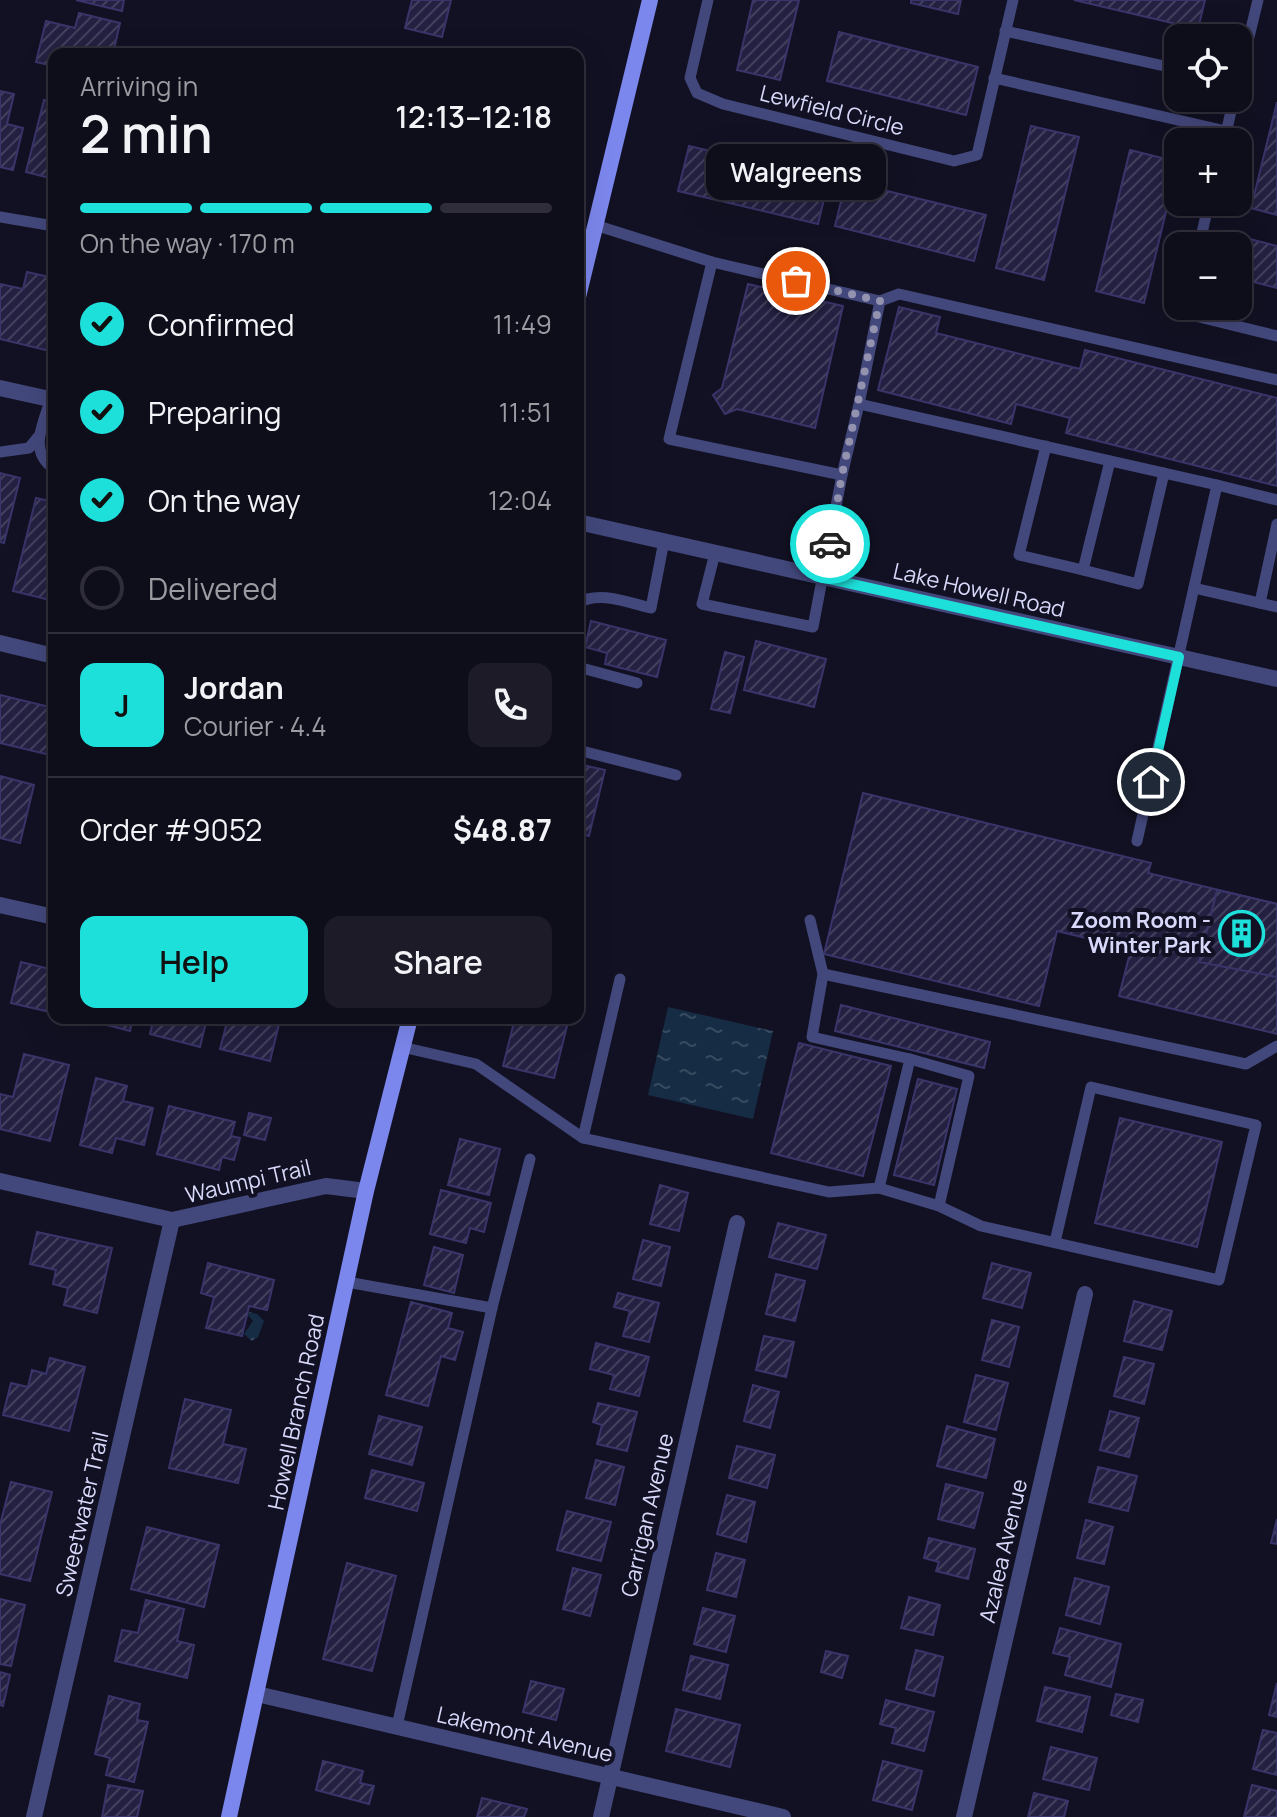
<!DOCTYPE html>
<html lang="en">
<head>
<meta charset="utf-8">
<style>
  body { margin:0; font-family:Manrope,sans-serif; background:#1c1b27; color:#f1f3f6; height:100vh; display:flex; flex-direction:column; font-size:30px; white-space:nowrap }
  * { box-sizing:border-box; margin:0 }
  p { font-size:26px; color:#9b9ca2 }
  .icon { flex:none; width:44px; height:44px; fill:none; stroke:currentColor; stroke-width:2; stroke-linecap:round; stroke-linejoin:round }
  .map { position:relative; flex:1; overflow:hidden }
  .drawer { position:absolute; left:48px; top:48px; width:536px; height:976px; display:flex; flex-direction:column; background:#0e0d1a; border-radius:16px; box-shadow:0 8px 32px #0002,0 0 0 2px #2e2d39 }
  .drawer>* { flex:none }
  .fabs { position:absolute; left:1164px; top:24px; display:grid; gap:16px }
  .fabs a { display:grid; place-items:center; width:88px; height:88px; border-radius:16px; background:#0e0d1a; box-shadow:0 8px 32px #0002,0 0 0 2px #2e2d39; font-size:40px }
  .pin { position:absolute; display:grid; place-items:center; width:68px; height:68px; color:#fff; margin:-34px; border:4px solid #fff; border-radius:50%; box-shadow:0 2px 8px #0007 }
  .courier { position:absolute; display:grid; place-items:center; width:80px; height:80px; margin:-40px; border:6px solid #1ee0db; border-radius:50%; background:#fff; color:#222; box-shadow:0 2px 10px #0007 }
  .bubble { position:absolute; height:56px; border-radius:16px; background:#0e0d1a; box-shadow:0 8px 32px #0002,0 0 0 2px #2e2d39; font-size:26px; font-weight:600; line-height:56px; text-align:center }
  .summary em { font-style:normal; font-weight:600 }
  .summary div { display:flex; flex-direction:column-reverse }
  .summary { display:flex; align-items:center; justify-content:space-between; height:136px; padding:0 32px }
  h1 { font-size:52px; font-weight:600; line-height:60px }
  .bar { display:grid; grid-template-columns:repeat(4,1fr); gap:12px 8px; align-content:center; height:96px; padding:0 32px }
  .bar i { height:10px; border-radius:6px; background:#2e2d39 }
  .bar .current { background:#1ee0db }
  .bar p { grid-column:span 4 }
  .line { display:flex; align-items:center; gap:20px; padding:0 32px; border-top:2px solid #2e2d39 }
  .line div { flex:1 }
  .round { display:grid; place-items:center; flex:none; width:84px; height:84px; border-radius:16px; background:#1c1b27 }
  ol { padding:0 32px; list-style:none }
  li { display:flex; align-items:center; gap:24px; height:88px }
  li p { margin-inline-start:auto }
  li .icon { padding:8px; border-radius:50%; background:#1ee0db; color:#111; stroke-width:4 }
  li:last-child { color:#9b9ca2 }
  li i { width:44px; height:44px; border:4px solid #2e2d39; border-radius:50% }
  .primary-button { display:flex; gap:16px; margin-top:auto; padding:16px 32px }
  .primary-button a { flex:1; height:92px; border-radius:16px; background:#1ee0db; color:#111; font-size:32px; font-weight:600; line-height:92px; text-align:center }
  .primary-button a+a { background:#1c1b27; color:#f1f3f6 }
  .map>svg:first-child { display:block }
  .water { fill:url(#water-ripples) }
  .building { fill:url(#building-hatch); stroke:#39356a; stroke-width:2 }
  .lines { fill:none; stroke-linecap:round; stroke-linejoin:round }
  .service { stroke:#43487c; stroke-width:11 }
  .minor { stroke:#43487c; stroke-width:16 }
  .tertiary { stroke:#43487c; stroke-width:16 }
  .secondary { stroke:#7c87ed; stroke-width:16 }
  .done { stroke:#9393af; stroke-width:8; stroke-dasharray:0 14.4 }
  .route { stroke:#1ee0db; stroke-width:10 }
  .labels { text-anchor:middle; dominant-baseline:central; stroke-width:8; stroke-linejoin:round; paint-order:stroke }
  .street-label { font-size:22px; fill:#d8d9fa; stroke:#121123 }
  .poi-label { font-size:22px; font-weight:bold; fill:#d8d9fa; stroke:#121123; text-anchor:end }
</style>
</head>
<body>
<div class="map">
<svg width="1277" height="1817" viewBox="0 0 1277 1817">
  <defs>
    <pattern id="water-ripples" width="26" height="14" patternUnits="userSpaceOnUse" patternTransform="scale(2)"><rect width="26" height="14" fill="#152c44"/><path d="M2 4q2-2 4 0t4 0M15 11q2-2 4 0t4 0" fill="none" stroke="#364a60"/></pattern>
    <pattern id="building-hatch" width="6" height="6" patternUnits="userSpaceOnUse" patternTransform="scale(2)"><rect width="6" height="6" fill="#232041"/><path d="M-1 1l2-2M0 6l6-6M5 7l2-2" fill="none" stroke="#42405d"/></pattern>
  </defs>
  <rect width="100%" height="100%" fill="#121123"/>
  <g class="water">
    <path d="M668,1007l105,24 -20,88 -105,-24z"/>
    <path d="M249,1312l8,2 7,7 -6,16 -6,4 -8,-7 9,-13 -5,-6z"/>
  </g>
  <g class="building">
    <path d="M76,0h48l-2,11z"/>
    <path d="M412,0h39l-9,37 -37,-9z"/>
    <path d="M753,0h46l-19,80 -43,-10z"/>
    <path d="M911,0h50l-3,14 -47,-11z"/>
    <path d="M1074,0h131l-7,29z"/>
    <path d="M79,13l41,10 -7,31h-59v12l-18,-4 10,-41 29,7z"/>
    <path d="M839,32l139,35 -12,48 -139,-34z"/>
    <path d="M0,91l14,3 -7,30 16,4 -10,42 -13,-3z"/>
    <path d="M44,100l10,2v77l-28,-7z"/>
    <path d="M1277,102v113l-26,-7z"/>
    <path d="M1031,126l48,11 -35,143 -48,-12z"/>
    <path d="M689,146l140,33 -11,45 -140,-33z"/>
    <path d="M1130,150l48,12 -34,141 -48,-12z"/>
    <path d="M846,181l140,34 -12,46 -139,-35z"/>
    <path d="M1227,233l50,13v42l-39,-10v-32h-14z"/>
    <path d="M27,272l27,6v74l-54,-13v-55l23,5z"/>
    <path d="M748,284l95,22 -28,122 -78,-19 -12,5 -12,-19 9,-7z"/>
    <path d="M899,307l41,10 -4,16 144,36 5,-19 192,48v88l-211,-53 4,-15 -54,-14 -5,20 -133,-34z"/>
    <path d="M0,473l20,5 -16,65 -4,-1z"/>
    <path d="M36,498l18,4v99l-41,-10z"/>
    <path d="M591,621l75,19 -9,37 -52,-13 2,-11 -22,-6z"/>
    <path d="M756,641l70,18 -12,48 -70,-17z"/>
    <path d="M725,652l19,5 -14,56 -19,-4z"/>
    <path d="M0,695l54,13v48l-54,-13z"/>
    <path d="M578,764l27,6 -16,66 -11,-3z"/>
    <path d="M0,776l34,9 -14,58 -20,-5z"/>
    <path d="M863,793l288,70 -3,10 129,31v130l-158,-38 12,-47 -74,-18 -18,75 -215,-52z"/>
    <path d="M1217,890l60,14v73l-78,-15z"/>
    <path d="M21,962l33,8v43l-43,-10z"/>
    <path d="M841,1005l149,37 -6,26 -149,-37z"/>
    <path d="M80,1018h53l-3,13z"/>
    <path d="M154,1018h53l-7,29 -50,-13z"/>
    <path d="M228,1018l52,2 -10,41 -50,-12z"/>
    <path d="M515,1018h54l-15,60 -51,-12z"/>
    <path d="M799,1043l92,23 -28,110 -92,-23z"/>
    <path d="M24,1054l45,11 -19,76 -50,-12v-35l13,3z"/>
    <path d="M96,1078l31,8 -4,15 30,7 -9,37 -28,-7 -4,15 -32,-8z"/>
    <path d="M918,1079l39,10 -23,96 -40,-10z"/>
    <path d="M169,1106l66,16 -4,14 9,2 -6,22 -12,-3 -3,13 -62,-16z"/>
    <path d="M249,1113l22,5 -6,22 -21,-5z"/>
    <path d="M1120,1118l102,24 -25,105 -102,-24z"/>
    <path d="M460,1139l40,10 -11,46 -41,-10z"/>
    <path d="M660,1185l28,8 -9,38 -29,-7z"/>
    <path d="M441,1190l50,13 -7,29 -14,-4 -4,15 -36,-9z"/>
    <path d="M778,1223l48,12 -9,34 -48,-12z"/>
    <path d="M37,1232l75,16 -15,65 -33,-8 4,-17 -15,-4 3,-14 -26,-6z"/>
    <path d="M643,1240l27,7 -9,39 -28,-7z"/>
    <path d="M434,1247l29,8 -9,38 -30,-8z"/>
    <path d="M208,1263l66,17 -7,30 -18,-4 -7,30 -36,-8 8,-31 -13,-4z"/>
    <path d="M992,1263l39,10 -9,35 -39,-10z"/>
    <path d="M776,1274l29,7 -10,40 -29,-7z"/>
    <path d="M618,1293l41,10 -10,39 -26,-6 7,-25 -16,-4z"/>
    <path d="M1134,1301l38,10 -10,39 -38,-9z"/>
    <path d="M411,1302l41,11 -4,15 15,4 -8,28 -14,-4 -13,50 -42,-11z"/>
    <path d="M992,1320l27,7 -10,40 -27,-7z"/>
    <path d="M764,1336l30,6 -8,35 -30,-7z"/>
    <path d="M596,1343l53,14 -10,39 -29,-7 4,-14 -24,-6z"/>
    <path d="M1124,1357l30,7 -10,40 -30,-8z"/>
    <path d="M50,1358l35,9 -16,64 -66,-16 8,-32 17,4 4,-17 14,4z"/>
    <path d="M976,1375l32,8 -12,47 -32,-8z"/>
    <path d="M753,1385l26,7 -9,36 -26,-7z"/>
    <path d="M185,1399l46,11 -8,34 23,5 -8,34 -69,-15z"/>
    <path d="M598,1403l39,9 -10,39 -30,-7 5,-19 -9,-3z"/>
    <path d="M1110,1411l29,7 -10,39 -29,-7z"/>
    <path d="M379,1416l43,11 -10,38 -43,-11z"/>
    <path d="M947,1426l48,13 -9,39 -49,-12z"/>
    <path d="M737,1446l38,9 -8,33 -38,-10z"/>
    <path d="M596,1460l28,7 -9,38 -29,-7z"/>
    <path d="M1098,1467l39,9 -9,35 -39,-9z"/>
    <path d="M372,1470l52,13 -7,28 -52,-13z"/>
    <path d="M11,1482l41,10 -22,89 -30,-7v-49z"/>
    <path d="M946,1484l37,9 -9,35 -36,-9z"/>
    <path d="M727,1495l28,7 -9,40 -29,-8z"/>
    <path d="M567,1511l44,11 -10,39 -44,-11z"/>
    <path d="M1277,1519v25l-6,-1z"/>
    <path d="M1086,1520l27,7 -9,37 -27,-6z"/>
    <path d="M147,1527l72,18 -15,62 -73,-18z"/>
    <path d="M929,1538l46,11 -7,30 -32,-8 3,-9 -15,-4z"/>
    <path d="M716,1553l29,7 -9,37 -29,-7z"/>
    <path d="M347,1563l49,13 -24,95 -49,-12z"/>
    <path d="M573,1568l28,7 -11,41 -27,-7z"/>
    <path d="M1075,1578l34,9 -9,37 -34,-9z"/>
    <path d="M909,1597l31,8 -7,30 -32,-7z"/>
    <path d="M0,1599l25,6 -14,61 -11,-2z"/>
    <path d="M146,1600l38,9 -7,32 17,4 -7,33 -72,-17 7,-31 16,3z"/>
    <path d="M703,1608l32,8 -9,36 -32,-8z"/>
    <path d="M1060,1628l61,16 -10,43 -46,-12 5,-18 -17,-4z"/>
    <path d="M916,1650l27,7 -9,39 -28,-7z"/>
    <path d="M826,1651l22,5 -6,22 -21,-6z"/>
    <path d="M691,1656l37,9 -8,34 -37,-9z"/>
    <path d="M0,1672l10,3 -7,31 -3,-1z"/>
    <path d="M531,1681l33,8 -8,31 -33,-8z"/>
    <path d="M1277,1683v34l-8,-2z"/>
    <path d="M1045,1687l45,10 -8,35 -45,-11z"/>
    <path d="M1116,1694l27,6 -5,22 -27,-7z"/>
    <path d="M109,1696l31,8 -3,16 11,2 -14,60 -28,-7 4,-17 -15,-4z"/>
    <path d="M886,1700l48,12 -10,39 -32,-8 4,-15 -16,-4z"/>
    <path d="M676,1709l64,16 -10,42 -64,-16z"/>
    <path d="M1263,1730l14,3v42l-24,-6z"/>
    <path d="M1051,1747l46,11 -8,32 -46,-11z"/>
    <path d="M323,1761l40,10 -3,12 14,3 -5,18 -53,-14z"/>
    <path d="M883,1761l39,10 -10,39 -39,-10z"/>
    <path d="M108,1785l35,6 -6,26h-35z"/>
    <path d="M1252,1785l25,6v26h-33z"/>
    <path d="M1034,1793l34,8 -4,16h-36z"/>
    <path d="M482,1798l45,11 -3,8h-47z"/>
  </g>
  <g class="lines">
    <g class="service">
      <path d="M708,0l-18,78 7,15 26,11 231,57 23,-6 36,-155"/>
      <path d="M1005,31l173,38"/>
      <path d="M994,78l232,53"/>
      <path d="M1238,82l20,-82"/>
      <path d="M1224,142l10,-44"/>
      <path d="M0,217l54,9"/>
      <path d="M595,225l117,37"/>
      <path d="M1199,246l10,-44"/>
      <path d="M880,301l19,-7 378,86"/>
      <path d="M1184,306l-1,7 94,23"/>
      <path d="M54,387c-6,30 -30,61 0,82"/>
      <path d="M859,404l21,-103 -168,-39 -43,177 173,36 17,-71 358,81 -80,356"/>
      <path d="M1046,446l-27,109 64,15 27,-109"/>
      <path d="M0,452l29,-4 9,-11"/>
      <path d="M1217,485l60,15"/>
      <path d="M715,553l-13,51 111,23 29,-152"/>
      <path d="M1083,570l55,14 26,-111"/>
      <path d="M1194,588l83,19"/>
      <path d="M578,603c21,-13 51,0 73,5l13,-67"/>
      <path d="M1260,603l17,-79"/>
      <path d="M578,667l59,16"/>
      <path d="M578,750l98,25"/>
      <path d="M823,974l423,90 31,-18"/>
      <path d="M402,1047l74,17 107,74 246,54 50,-4 31,-129 -98,-22 11,-63 -13,-54"/>
      <path d="M910,1059l59,17 -30,130"/>
      <path d="M583,1138l37,-159"/>
      <path d="M879,1188l60,18 42,20 238,54 37,-155 -165,-38 -36,155"/>
      <path d="M347,1282l145,26 38,-149"/>
      <path d="M397,1726l95,-418"/>
    </g>
    <g class="minor">
      <path d="M0,643l54,13"/>
      <path d="M0,905l54,12"/>
      <path d="M0,1181l172,39 154,-34 40,5"/>
      <path d="M257,1694l526,123"/>
      <path d="M34,1817l138,-597"/>
      <path d="M601,1817l136,-594"/>
      <path d="M964,1817l121,-523"/>
    </g>
    <g class="tertiary">
      <path d="M0,388l54,12"/>
      <path d="M578,522l699,157"/>
    </g>
    <g class="secondary">
      <path d="M578,297l72,-297"/>
      <path d="M229,1817l137,-626 44,-173"/>
    </g>
  </g>
  <g class="lines">
    <path class="done" d="M796,281l84,20 -38,174 -12,69"/>
    <path class="route" d="M830,544l-5,34 354,79 -28,125"/>
  </g>
  <defs>
    <symbol id="building-ring" viewBox="-11 -11 22 22"><circle r="9.5" fill="#121123" stroke="#1ee0db" stroke-width="1.5"/><path d="M-4-6H4V6H1V3H-1V6H-4ZM-2.5-4.3h1.7v1.8h-1.7ZM.8-4.3h1.7v1.8H.8ZM-2.5-1h1.7V.8h-1.7ZM.8-1h1.7V.8H.8Z" fill="#1ee0db"/></symbol>
  </defs>
  <g fill-rule="evenodd">
    <use href="#building-ring" x="1216" y="908" width="51" height="51"/>
  </g>
  <g class="labels">
    <g class="street-label">
      <text transform="translate(832 110) rotate(14)">Lewfield Circle</text>
      <text transform="translate(979 590) rotate(13)">Lake Howell Road</text>
      <text transform="translate(248 1181) rotate(-13)">Waumpi Trail</text>
      <text transform="translate(296 1412) rotate(-78)">Howell Branch Road</text>
      <text transform="translate(82 1514) rotate(-77)">Sweetwater Trail</text>
      <text transform="translate(647 1515) rotate(-77)">Carrigan Avenue</text>
      <text transform="translate(1003 1551) rotate(-77)">Azalea Avenue</text>
      <text transform="translate(525 1734) rotate(13)">Lakemont Avenue</text>
    </g>
    <g class="poi-label">
      <text x="1211" y="920">Zoom Room -<tspan x="1211" dy="25">Winter Park</tspan></text>
    </g>
  </g>
</svg>
<div class="fabs">
<a><svg class="icon" aria-label="locate" viewBox="0 0 24 24"><circle cx="12" cy="12" r="6"/><path d="M12 2v4M12 18v4M2 12h4M18 12h4"/></svg></a>
<a>+</a>
<a>−</a>
</div>
<div class="pin" style="left:796px;top:281px;background:#ea580c"><svg class="icon" aria-label="bag" viewBox="0 0 24 24"><path d="M5 8h14l-1 12H6zM9 8a3 3 0 0 1 6 0"/></svg></div>
<div class="pin" style="left:1151px;top:782px;background:#1f2937"><svg class="icon" aria-label="home" viewBox="0 0 24 24"><path d="M3 11l9-7 9 7M6 9v11h12V9"/></svg></div>
<div class="courier" style="left:830px;top:544px"><svg class="icon" aria-label="car" viewBox="0 0 24 24"><path d="M5 17H2v-5l4-1 3-4h7l3 4 3 1v5h-3M9 17h6M6 11h13"/><circle cx="7" cy="17" r="2"/><circle cx="17" cy="17" r="2"/></svg></div>
<div class="bubble" style="left:706px;top:144px;width:180px">Walgreens</div>
<section class="drawer">
<div class="summary"><div><h1>2 min</h1><p>Arriving in</p></div><em>12:13–12:18</em></div>
<div class="bar"><i class="current"></i><i class="current"></i><i class="current"></i><i></i><p>On the way · 170 m</p></div>
<ol>
<li><svg class="icon" aria-label="check" viewBox="0 0 24 24"><path d="M5 12l5 5 9-10"/></svg>Confirmed<p>11:49</p></li>
<li><svg class="icon" aria-label="check" viewBox="0 0 24 24"><path d="M5 12l5 5 9-10"/></svg>Preparing<p>11:51</p></li>
<li><svg class="icon" aria-label="check" viewBox="0 0 24 24"><path d="M5 12l5 5 9-10"/></svg>On the way<p>12:04</p></li>
<li><i></i>Delivered</li>
</ol>
<div class="line" style="height:144px"><b class="round" style="background:#1ee0db;color:#111">J</b><div><b>Jordan</b><p>Courier · 4.4</p></div><a class="round"><svg class="icon" aria-label="phone" viewBox="0 0 24 24"><path d="M5 4h4l2 5-3 2q2 4 5 5l2-3 5 2v4C11 20 4 13 5 4z"/></svg></a></div>
<div class="line" style="height:104px"><div>Order #9052</div><b>$48.87</b></div>
<div class="primary-button"><a>Help</a><a>Share</a></div>
</section>
</div>
</body>
</html>
